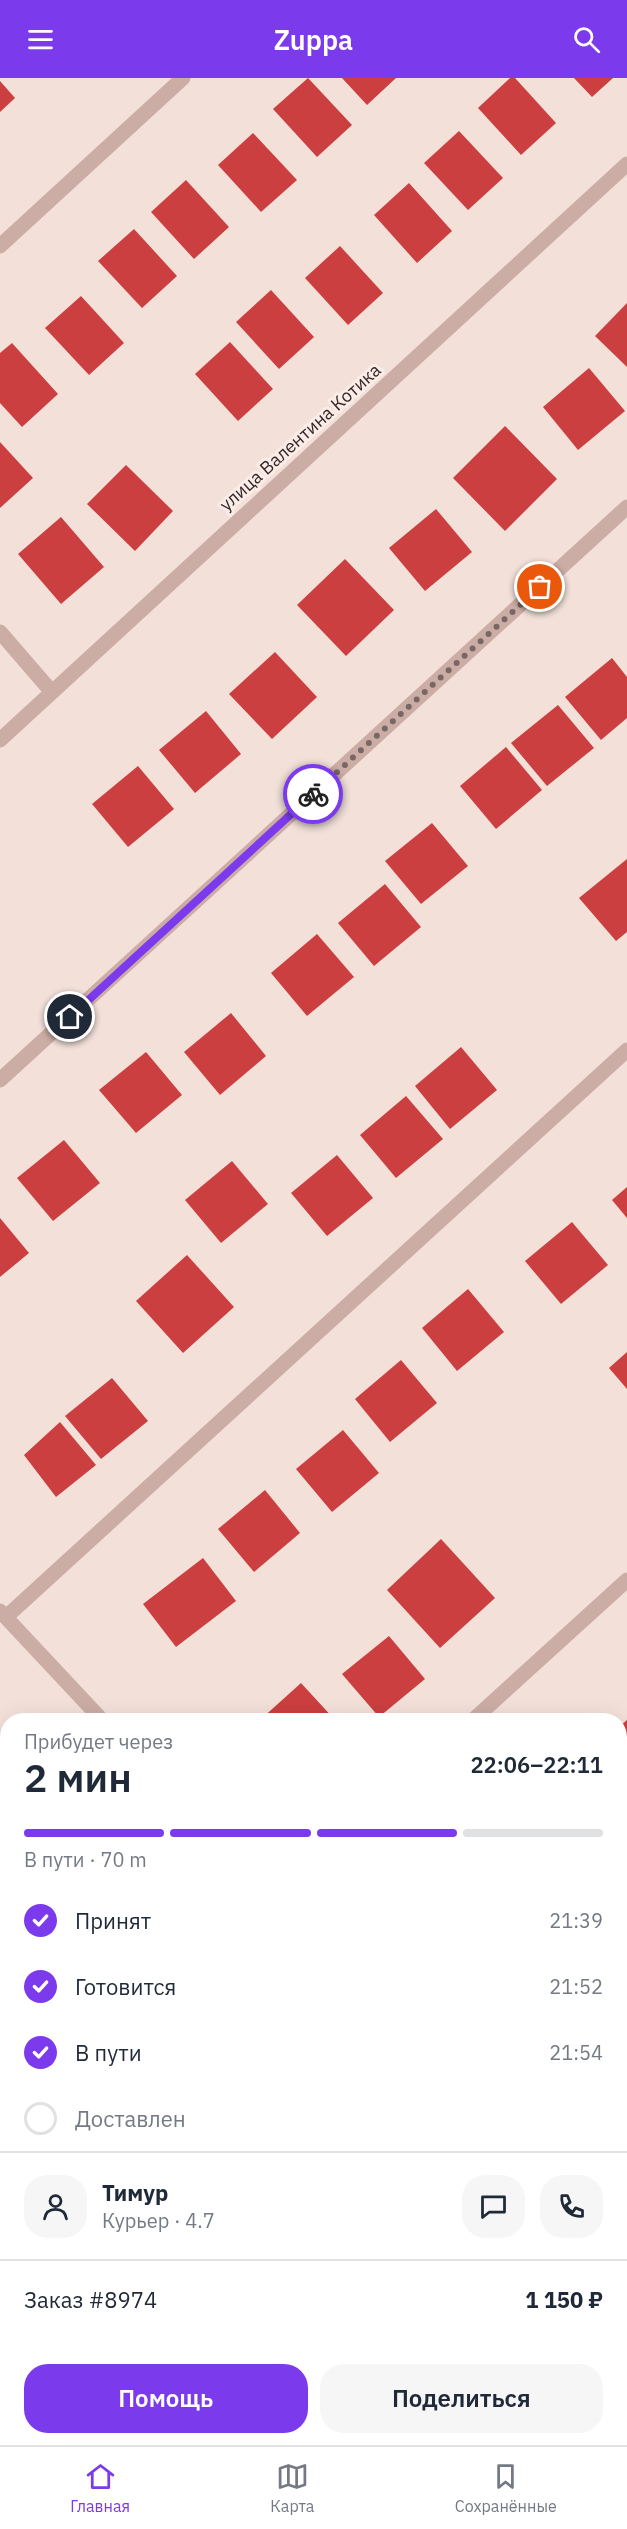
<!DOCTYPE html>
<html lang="ru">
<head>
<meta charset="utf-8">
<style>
  body { margin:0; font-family:"IBM Plex Sans",sans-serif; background:#f6f6f7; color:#1f2937; height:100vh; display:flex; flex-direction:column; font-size:22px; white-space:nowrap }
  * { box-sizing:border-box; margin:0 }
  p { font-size:20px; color:#747a83 }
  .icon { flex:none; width:33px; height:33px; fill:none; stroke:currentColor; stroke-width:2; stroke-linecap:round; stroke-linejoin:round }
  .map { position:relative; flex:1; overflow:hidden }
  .sheet { position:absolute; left:0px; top:1635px; width:627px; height:732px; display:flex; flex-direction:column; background:#fff; border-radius:24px 24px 0 0; box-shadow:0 6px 24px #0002 }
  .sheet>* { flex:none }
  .pin { position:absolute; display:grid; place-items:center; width:51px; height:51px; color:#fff; margin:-26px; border:3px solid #fff; border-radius:50%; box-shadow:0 2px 6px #0007 }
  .courier { position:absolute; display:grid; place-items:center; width:60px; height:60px; margin:-30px; border:4px solid #7c3aed; border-radius:50%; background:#fff; color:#222; box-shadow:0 2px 8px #0007 }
  .overview em { font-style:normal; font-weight:600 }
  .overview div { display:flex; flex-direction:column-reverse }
  .overview { display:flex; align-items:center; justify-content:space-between; height:102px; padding:0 24px }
  h1 { font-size:39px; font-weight:600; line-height:45px }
  .bar { display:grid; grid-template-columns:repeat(4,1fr); gap:9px 6px; align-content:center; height:72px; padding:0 24px }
  .bar i { height:8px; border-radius:4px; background:#e0e1e3 }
  .bar .on { background:#7c3aed }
  .bar p { grid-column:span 4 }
  .line { display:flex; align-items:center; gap:15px; padding:0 24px; border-top:2px solid #e0e1e3 }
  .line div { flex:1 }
  .round { display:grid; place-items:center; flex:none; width:63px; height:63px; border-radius:24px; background:#f6f6f7 }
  ol { padding:0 24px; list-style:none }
  li { display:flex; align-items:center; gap:18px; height:66px }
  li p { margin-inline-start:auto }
  li .icon { padding:6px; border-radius:50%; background:#7c3aed; color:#fff; stroke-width:4 }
  li:last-child { color:#747a83 }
  li i { width:33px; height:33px; border:3px solid #e0e1e3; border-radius:50% }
  .button { display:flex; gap:12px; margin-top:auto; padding:12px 24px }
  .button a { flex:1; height:69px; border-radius:24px; background:#7c3aed; color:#fff; font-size:24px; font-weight:600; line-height:69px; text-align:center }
  .button a+a { background:#f6f6f7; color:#1f2937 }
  header { display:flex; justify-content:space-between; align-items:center; height:78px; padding:0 24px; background:#7c3aed; color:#fff; font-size:27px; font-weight:600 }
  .tab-bar { display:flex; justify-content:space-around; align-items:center; height:84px; border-top:2px solid #e0e1e3; background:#fff; font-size:16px; color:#747a83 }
  .tab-bar a { display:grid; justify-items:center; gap:3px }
  .tab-bar .on { color:#7c3aed }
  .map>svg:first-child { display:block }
  .green { fill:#bfc299 }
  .building { fill:#cb3f40 }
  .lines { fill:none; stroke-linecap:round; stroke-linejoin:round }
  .minor { stroke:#cbada5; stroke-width:15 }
  .done { stroke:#786865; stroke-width:6; stroke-dasharray:0 10.8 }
  .route { stroke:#7c3aed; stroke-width:8 }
  .labels { text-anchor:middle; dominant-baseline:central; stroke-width:6; stroke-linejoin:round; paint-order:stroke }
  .street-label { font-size:18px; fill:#362726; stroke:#faece6 }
</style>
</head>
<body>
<header><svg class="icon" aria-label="menu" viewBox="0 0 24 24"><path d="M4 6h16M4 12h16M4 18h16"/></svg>Zuppa<svg class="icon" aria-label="search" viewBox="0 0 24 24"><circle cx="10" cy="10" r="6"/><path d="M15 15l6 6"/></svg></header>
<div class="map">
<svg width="627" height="2367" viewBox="0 0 627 2367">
  <rect width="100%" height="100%" fill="#f2e0d9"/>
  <path class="green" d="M627,1764v131l-7,7v-132z"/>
  <g class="building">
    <path d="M308,0l44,47 -35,32 -44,-48z"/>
    <path d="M342,0h54l-29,27z"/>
    <path d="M510,0h5l41,45 -35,32 -43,-47z"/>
    <path d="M574,0h39l-21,19z"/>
    <path d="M0,3l15,17 -15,14z"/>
    <path d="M459,53l44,47 -35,32 -44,-47z"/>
    <path d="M253,55l44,47 -36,32 -43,-47z"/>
    <path d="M186,102l43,47 -35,32 -43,-47z"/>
    <path d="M409,105l43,48 -35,32 -43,-48z"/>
    <path d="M134,151l43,47 -35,32 -44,-47z"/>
    <path d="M340,168l43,47 -35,32 -43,-47z"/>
    <path d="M271,212l43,47 -35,32 -43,-47z"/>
    <path d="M81,218l43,47 -35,32 -44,-47z"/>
    <path d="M627,225v64l-32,-31z"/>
    <path d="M230,264l43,47 -35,32 -43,-47z"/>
    <path d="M12,265l46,51 -36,33 -22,-24v-50z"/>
    <path d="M589,290l36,43 -47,39 -35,-43z"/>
    <path d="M505,348l52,53 -52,52 -52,-53z"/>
    <path d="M0,364l33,36 -33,30z"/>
    <path d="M126,387l47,46 -38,40 -48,-47z"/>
    <path d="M436,431l36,43 -47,39 -36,-43z"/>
    <path d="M61,439l43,50 -43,37 -43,-50z"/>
    <path d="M345,481l49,51 -48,46 -49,-51z"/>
    <path d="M275,574l42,45 -45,42 -43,-45z"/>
    <path d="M612,580l15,19v41l-26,22 -36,-43z"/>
    <path d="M558,627l36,43 -47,38 -36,-43z"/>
    <path d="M206,633l35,43 -46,39 -36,-43z"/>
    <path d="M506,669l36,43 -46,39 -36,-43z"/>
    <path d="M138,688l36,43 -46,38 -36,-43z"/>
    <path d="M432,745l36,43 -47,38 -36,-43z"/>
    <path d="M627,781v73l-11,9 -37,-43z"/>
    <path d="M385,806l36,43 -47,39 -36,-43z"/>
    <path d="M317,856l37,43 -47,39 -36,-43z"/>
    <path d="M231,935l35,43 -46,39 -36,-43z"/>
    <path d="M461,969l36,43 -47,39 -35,-43z"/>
    <path d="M146,974l36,43 -46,38 -37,-43z"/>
    <path d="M406,1018l37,43 -47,39 -36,-43z"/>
    <path d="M64,1062l36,43 -47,38 -36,-43z"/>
    <path d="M337,1077l36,43 -46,38 -36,-43z"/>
    <path d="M232,1083l36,43 -47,39 -36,-43z"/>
    <path d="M627,1109v31l-15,-18z"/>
    <path d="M0,1140l29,35 -29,24z"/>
    <path d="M572,1144l36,43 -47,39 -36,-43z"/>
    <path d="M187,1177l47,52 -51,46 -47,-52z"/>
    <path d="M468,1211l36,43 -47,39 -35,-43z"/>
    <path d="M627,1274v37l-18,-21z"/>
    <path d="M401,1282l36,43 -47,39 -35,-43z"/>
    <path d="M112,1300l36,43 -47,38 -36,-43z"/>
    <path d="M60,1344l36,43 -40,32 -32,-42z"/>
    <path d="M343,1352l36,43 -47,39 -36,-43z"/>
    <path d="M265,1412l35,43 -46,39 -36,-43z"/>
    <path d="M441,1461l54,59 -55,50 -53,-58z"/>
    <path d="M203,1480l33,43 -60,46 -33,-43z"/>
    <path d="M389,1558l36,43 -46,38 -37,-43z"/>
    <path d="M301,1605l34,37h-75z"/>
    <path d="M627,1642v19l-7,-9v-4z"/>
    <path d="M620,1662l7,9v52l-7,7z"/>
    <path d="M0,1685l8,9v13l-8,5z"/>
    <path d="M627,1835v68l-7,-9v-52z"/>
    <path d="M8,2065v65l-8,6v-65z"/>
    <path d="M0,2255l8,9v16l-8,6z"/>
    <path d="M132,2360h66l7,7h-66z"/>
    <path d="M495,2360h45l7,7h-60z"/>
  </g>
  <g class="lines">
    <g class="minor">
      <path d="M0,168l183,-168"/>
      <path d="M0,554l51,59"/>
      <path d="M0,662l627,-576"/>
      <path d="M0,1002l627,-573"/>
      <path d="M0,1533l102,109"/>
      <path d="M6,1539l621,-567"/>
      <path d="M473,1642l154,-140"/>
      <path d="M0,1929l8,8"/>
      <path d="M620,2106l7,-7"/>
      <path d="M620,2191l7,9"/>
      <path d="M340,2367l8,-7"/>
    </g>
  </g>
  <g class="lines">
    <path class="done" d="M313,716l227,-207"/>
    <path class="route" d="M70,939l243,-223"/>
  </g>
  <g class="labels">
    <g class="street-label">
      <text transform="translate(300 359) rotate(-42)">улица Валентина Котика</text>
    </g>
  </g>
</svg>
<div class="pin" style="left:540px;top:509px;background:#ea580c"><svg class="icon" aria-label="bag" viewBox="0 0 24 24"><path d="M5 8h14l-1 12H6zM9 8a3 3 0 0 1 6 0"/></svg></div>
<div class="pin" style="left:70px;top:939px;background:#1f2937"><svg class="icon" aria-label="home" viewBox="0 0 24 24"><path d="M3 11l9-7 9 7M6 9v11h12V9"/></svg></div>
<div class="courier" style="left:313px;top:716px"><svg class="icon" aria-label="bike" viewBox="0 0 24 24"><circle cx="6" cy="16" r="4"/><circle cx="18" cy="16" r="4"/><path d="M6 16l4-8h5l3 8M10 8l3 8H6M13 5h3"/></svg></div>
<section class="sheet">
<div class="overview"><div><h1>2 мин</h1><p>Прибудет через</p></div><em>22:06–22:11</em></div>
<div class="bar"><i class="on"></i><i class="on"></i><i class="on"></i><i></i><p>В пути · 70 m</p></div>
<ol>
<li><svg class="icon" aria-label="check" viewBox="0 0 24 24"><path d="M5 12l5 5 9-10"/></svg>Принят<p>21:39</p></li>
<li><svg class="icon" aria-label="check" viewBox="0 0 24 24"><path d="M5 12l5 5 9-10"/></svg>Готовится<p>21:52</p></li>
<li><svg class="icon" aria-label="check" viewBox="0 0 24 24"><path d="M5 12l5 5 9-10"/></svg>В пути<p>21:54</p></li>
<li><i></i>Доставлен</li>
</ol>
<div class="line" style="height:108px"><a class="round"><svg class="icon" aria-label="person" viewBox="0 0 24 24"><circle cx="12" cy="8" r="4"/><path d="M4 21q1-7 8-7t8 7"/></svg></a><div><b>Тимур</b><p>Курьер · 4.7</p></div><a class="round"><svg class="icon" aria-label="chat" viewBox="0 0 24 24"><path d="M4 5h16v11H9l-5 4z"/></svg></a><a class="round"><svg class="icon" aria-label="phone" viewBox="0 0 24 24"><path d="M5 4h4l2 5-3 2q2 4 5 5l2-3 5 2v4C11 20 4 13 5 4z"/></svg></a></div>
<div class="line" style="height:78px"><div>Заказ #8974</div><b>1 150 ₽</b></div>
<div class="button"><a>Помощь</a><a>Поделиться</a></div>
</section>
</div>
<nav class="tab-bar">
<a class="on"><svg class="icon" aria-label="home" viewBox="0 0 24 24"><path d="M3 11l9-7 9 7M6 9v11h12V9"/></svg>Главная</a>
<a><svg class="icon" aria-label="map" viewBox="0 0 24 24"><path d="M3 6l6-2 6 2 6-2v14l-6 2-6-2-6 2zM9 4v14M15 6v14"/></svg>Карта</a>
<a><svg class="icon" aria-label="saved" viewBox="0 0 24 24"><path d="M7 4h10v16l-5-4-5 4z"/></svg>Сохранённые</a>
</nav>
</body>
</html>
